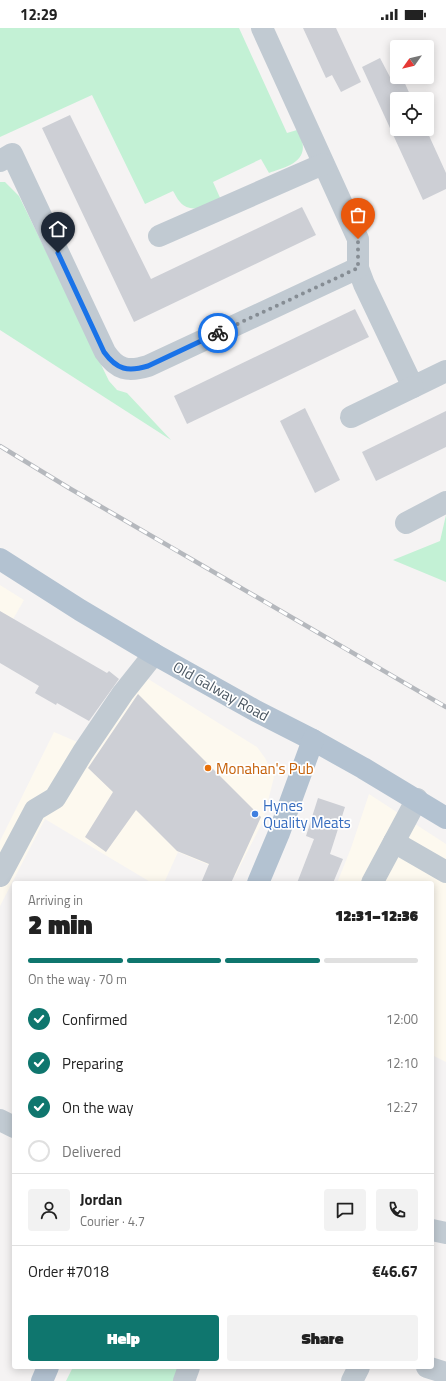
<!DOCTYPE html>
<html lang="en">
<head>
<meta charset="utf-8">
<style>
  body { margin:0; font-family:"Titillium Web",sans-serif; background:#f2f2f2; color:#222; height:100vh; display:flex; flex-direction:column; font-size:15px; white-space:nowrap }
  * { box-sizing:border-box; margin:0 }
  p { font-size:13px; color:#767676 }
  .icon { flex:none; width:22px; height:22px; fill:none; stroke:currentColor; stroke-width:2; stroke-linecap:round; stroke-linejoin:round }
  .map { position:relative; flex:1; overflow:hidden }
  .panel { position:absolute; left:12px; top:853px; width:422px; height:488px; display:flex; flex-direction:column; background:#fff; border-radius:4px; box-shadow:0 2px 10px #0003 }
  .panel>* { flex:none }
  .needle { width:26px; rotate:236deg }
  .controls { position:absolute; left:390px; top:12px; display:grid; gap:8px }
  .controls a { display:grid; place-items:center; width:44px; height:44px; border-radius:4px; background:#fff; box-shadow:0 2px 10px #0003; font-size:20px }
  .pin { position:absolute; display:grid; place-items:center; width:34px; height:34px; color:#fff; margin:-41px -17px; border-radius:50% 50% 50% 0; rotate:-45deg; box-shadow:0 0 4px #0007 }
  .pin .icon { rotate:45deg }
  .courier { position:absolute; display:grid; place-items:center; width:40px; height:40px; margin:-20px; border:3px solid #1a73e8; border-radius:50%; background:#fff; color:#222; box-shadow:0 1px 5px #0007 }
  .head em { font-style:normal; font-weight:800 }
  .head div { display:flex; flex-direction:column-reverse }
  .head { display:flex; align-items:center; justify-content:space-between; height:68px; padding:0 16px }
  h1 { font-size:26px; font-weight:800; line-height:30px }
  .bar { display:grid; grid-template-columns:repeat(4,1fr); gap:6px 4px; align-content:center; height:48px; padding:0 16px }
  .bar i { height:5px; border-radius:3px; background:#e0e0e0 }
  .bar .active { background:#0f766e }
  .bar p { grid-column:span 4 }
  .line { display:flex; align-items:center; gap:10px; padding:0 16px; border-top:1px solid #e0e0e0 }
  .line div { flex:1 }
  .round { display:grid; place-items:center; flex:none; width:42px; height:42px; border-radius:4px; background:#f2f2f2 }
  ol { padding:0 16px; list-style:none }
  li { display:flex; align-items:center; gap:12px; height:44px }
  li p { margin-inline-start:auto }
  li .icon { padding:4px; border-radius:50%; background:#0f766e; color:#fff; stroke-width:4 }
  li:last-child { color:#767676 }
  li i { width:22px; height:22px; border:2px solid #e0e0e0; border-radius:50% }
  .action { display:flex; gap:8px; margin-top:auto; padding:8px 16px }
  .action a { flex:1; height:46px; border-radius:4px; background:#0f766e; color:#fff; font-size:16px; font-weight:800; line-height:46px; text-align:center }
  .action a+a { background:#f2f2f2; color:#222 }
  .status { display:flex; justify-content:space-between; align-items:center; height:28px; padding:0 20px; background:#fff; direction:ltr }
  .status svg { height:11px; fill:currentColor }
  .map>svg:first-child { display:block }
  .commercial { fill:#fdf9ef }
  .green { fill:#c3f1d5 }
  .building { fill:#cdcfd5 }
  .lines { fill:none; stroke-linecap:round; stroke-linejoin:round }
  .minor { stroke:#c1cad2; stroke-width:22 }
  .major { stroke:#b3c2d1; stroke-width:22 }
  .rail-casing { stroke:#b5b8bd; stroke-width:4.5 }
  .rail { stroke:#fff; stroke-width:3; stroke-dasharray:9; stroke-linecap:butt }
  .done { stroke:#868d94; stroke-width:4; stroke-dasharray:0 7.2 }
  .route { stroke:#1a73e8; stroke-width:5 }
  .food-dot { fill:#e8710a; stroke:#fff; stroke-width:1.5 }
  .shop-dot { fill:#3f7fe0; stroke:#fff; stroke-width:1.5 }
  .labels { text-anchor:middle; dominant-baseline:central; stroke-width:3.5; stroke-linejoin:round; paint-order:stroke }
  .street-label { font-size:15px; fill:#4a5661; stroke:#fff }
  .food-label { font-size:15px; fill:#c56008; stroke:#fff; text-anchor:start }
  .shop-label { font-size:15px; fill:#366cbe; stroke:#fff; text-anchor:start }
</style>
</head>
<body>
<div class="status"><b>12:29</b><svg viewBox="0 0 49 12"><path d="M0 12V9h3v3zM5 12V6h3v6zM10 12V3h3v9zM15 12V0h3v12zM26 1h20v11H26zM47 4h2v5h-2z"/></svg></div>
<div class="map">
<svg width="446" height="1353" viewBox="0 0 446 1353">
  <rect width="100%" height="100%" fill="#f5f3f3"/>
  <g class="commercial">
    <path d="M0,557l24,15 -24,42z"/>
    <path d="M137,644l120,75 8,11 9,19 -11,44 -28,55 -57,-24 -14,31h-12l-107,-64 -45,87v-65l54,-109 28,12z"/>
    <path d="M369,766l77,50v218l-14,-7v-172h-95l14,-35z"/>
  </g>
  <g class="green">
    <path d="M0,0h239l48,105 10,-3c2,3 4,8 5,11 6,22 -19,27 -33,32l-8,-14 -48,23 8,18c-13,5 -30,15 -41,2 -3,-3 -5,-8 -7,-11l-28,13 -53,-109 -92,42z"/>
    <path d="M0,154h5l14,14 90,185 8,9 10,3 44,47 -171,-110z"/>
    <path d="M446,487v67l-53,-22 47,-19z"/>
    <path d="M73,1339h106l-6,14h-107z"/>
  </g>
  <g class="building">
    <path d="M303,0h33l25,54 -20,10 -9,-17 -6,3z"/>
    <path d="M380,30l10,19 7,-3v3h5l10,22h-15v30h29l20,44v16l-23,11 -61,-133z"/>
    <path d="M70,87l81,164 151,-72 14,28 -182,87 -92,-194z"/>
    <path d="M355,281l14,28 -182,87 -13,-28z"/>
    <path d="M305,380l35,72 -25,13 -35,-72z"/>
    <path d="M446,383v36l-70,34 -14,-29z"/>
    <path d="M0,583l107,62 2,-2 10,8 -30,42 -32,-18 -1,2 -21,-12 4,-7 -39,-23z"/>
    <path d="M138,666l123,123 -30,66h-30l8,-19 -32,-13 -41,-41 -30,42 -21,-15 28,-45 -25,-24z"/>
    <path d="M318,770l27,9 -15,47 13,5 -10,24h-36l17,-44 -8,-3z"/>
  </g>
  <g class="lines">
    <g class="minor">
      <path d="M262,0l96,211v29l6,16 49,103 33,-16"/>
      <path d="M0,133l12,-7 93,198c12,18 23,20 43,14l210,-98"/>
      <path d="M159,208l164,-72"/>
      <path d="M351,389l62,-30"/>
      <path d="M406,495l40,-21"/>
      <path d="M394,814l52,30"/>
      <path d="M0,848l35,-66 20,-12 28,-46 40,-59 31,-39"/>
      <path d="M372,855l45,-84"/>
      <path d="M0,1092l14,7"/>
      <path d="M432,1202l14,3"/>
      <path d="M427,1339l19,6"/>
      <path d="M184,1353l5,-14"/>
      <path d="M352,1353l7,-14"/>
    </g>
    <g class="major">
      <path d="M0,531l80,51 74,44 102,57 57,29 50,28 83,50"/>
      <path d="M258,855l21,-50 34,-93"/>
      <path d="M42,1353l6,-14"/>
    </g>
    <defs>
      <path id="rail" d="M0,418l69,42 377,219"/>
    </defs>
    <use href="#rail" class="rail-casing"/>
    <use href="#rail" class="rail"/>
  </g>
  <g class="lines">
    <path class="done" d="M218,305l140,-65v-29"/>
    <path class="route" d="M58,225l46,99c13,18 24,20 44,14l70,-33"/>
  </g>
  <circle class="food-dot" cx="208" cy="740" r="4"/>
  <circle class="shop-dot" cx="255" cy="786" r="4"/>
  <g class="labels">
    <g class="street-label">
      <text transform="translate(221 663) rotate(29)">Old Galway Road</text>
    </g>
    <g class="food-label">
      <text x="216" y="740">Monahan's Pub</text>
    </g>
    <g class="shop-label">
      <text x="263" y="777">Hynes<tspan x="263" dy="17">Quality Meats</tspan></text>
    </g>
  </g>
</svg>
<div class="controls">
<a><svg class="needle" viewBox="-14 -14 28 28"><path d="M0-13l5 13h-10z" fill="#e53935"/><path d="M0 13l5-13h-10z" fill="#767676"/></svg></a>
<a><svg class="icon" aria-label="locate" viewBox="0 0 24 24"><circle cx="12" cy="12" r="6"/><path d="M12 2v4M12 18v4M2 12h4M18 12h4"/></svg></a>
</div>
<div class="pin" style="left:358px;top:211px;background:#ea580c"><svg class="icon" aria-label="bag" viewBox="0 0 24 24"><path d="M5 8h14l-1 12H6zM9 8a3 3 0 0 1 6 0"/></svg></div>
<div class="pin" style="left:58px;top:225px;background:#1f2937"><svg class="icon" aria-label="home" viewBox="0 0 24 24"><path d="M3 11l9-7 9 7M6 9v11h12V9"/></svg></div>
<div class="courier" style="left:218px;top:305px"><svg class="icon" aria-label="bike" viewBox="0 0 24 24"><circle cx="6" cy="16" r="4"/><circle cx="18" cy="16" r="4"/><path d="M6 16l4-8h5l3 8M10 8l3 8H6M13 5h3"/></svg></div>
<section class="panel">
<div class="head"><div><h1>2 min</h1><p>Arriving in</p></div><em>12:31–12:36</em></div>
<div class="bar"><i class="active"></i><i class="active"></i><i class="active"></i><i></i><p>On the way · 70 m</p></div>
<ol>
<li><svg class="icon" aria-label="check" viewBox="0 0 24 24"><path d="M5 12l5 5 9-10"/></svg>Confirmed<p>12:00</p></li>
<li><svg class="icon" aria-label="check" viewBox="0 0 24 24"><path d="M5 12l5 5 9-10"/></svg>Preparing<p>12:10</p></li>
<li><svg class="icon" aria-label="check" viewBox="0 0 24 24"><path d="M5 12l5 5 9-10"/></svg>On the way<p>12:27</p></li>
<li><i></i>Delivered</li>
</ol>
<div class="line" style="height:72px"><a class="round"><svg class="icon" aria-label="person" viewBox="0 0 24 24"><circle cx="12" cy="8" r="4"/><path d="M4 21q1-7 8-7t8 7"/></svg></a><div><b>Jordan</b><p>Courier · 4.7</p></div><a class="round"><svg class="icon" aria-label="chat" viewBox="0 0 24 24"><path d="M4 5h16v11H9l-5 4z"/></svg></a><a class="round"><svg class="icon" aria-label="phone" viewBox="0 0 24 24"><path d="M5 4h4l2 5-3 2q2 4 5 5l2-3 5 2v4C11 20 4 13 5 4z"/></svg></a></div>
<div class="line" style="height:52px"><div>Order #7018</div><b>€46.67</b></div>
<div class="action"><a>Help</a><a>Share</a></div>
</section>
</div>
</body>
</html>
